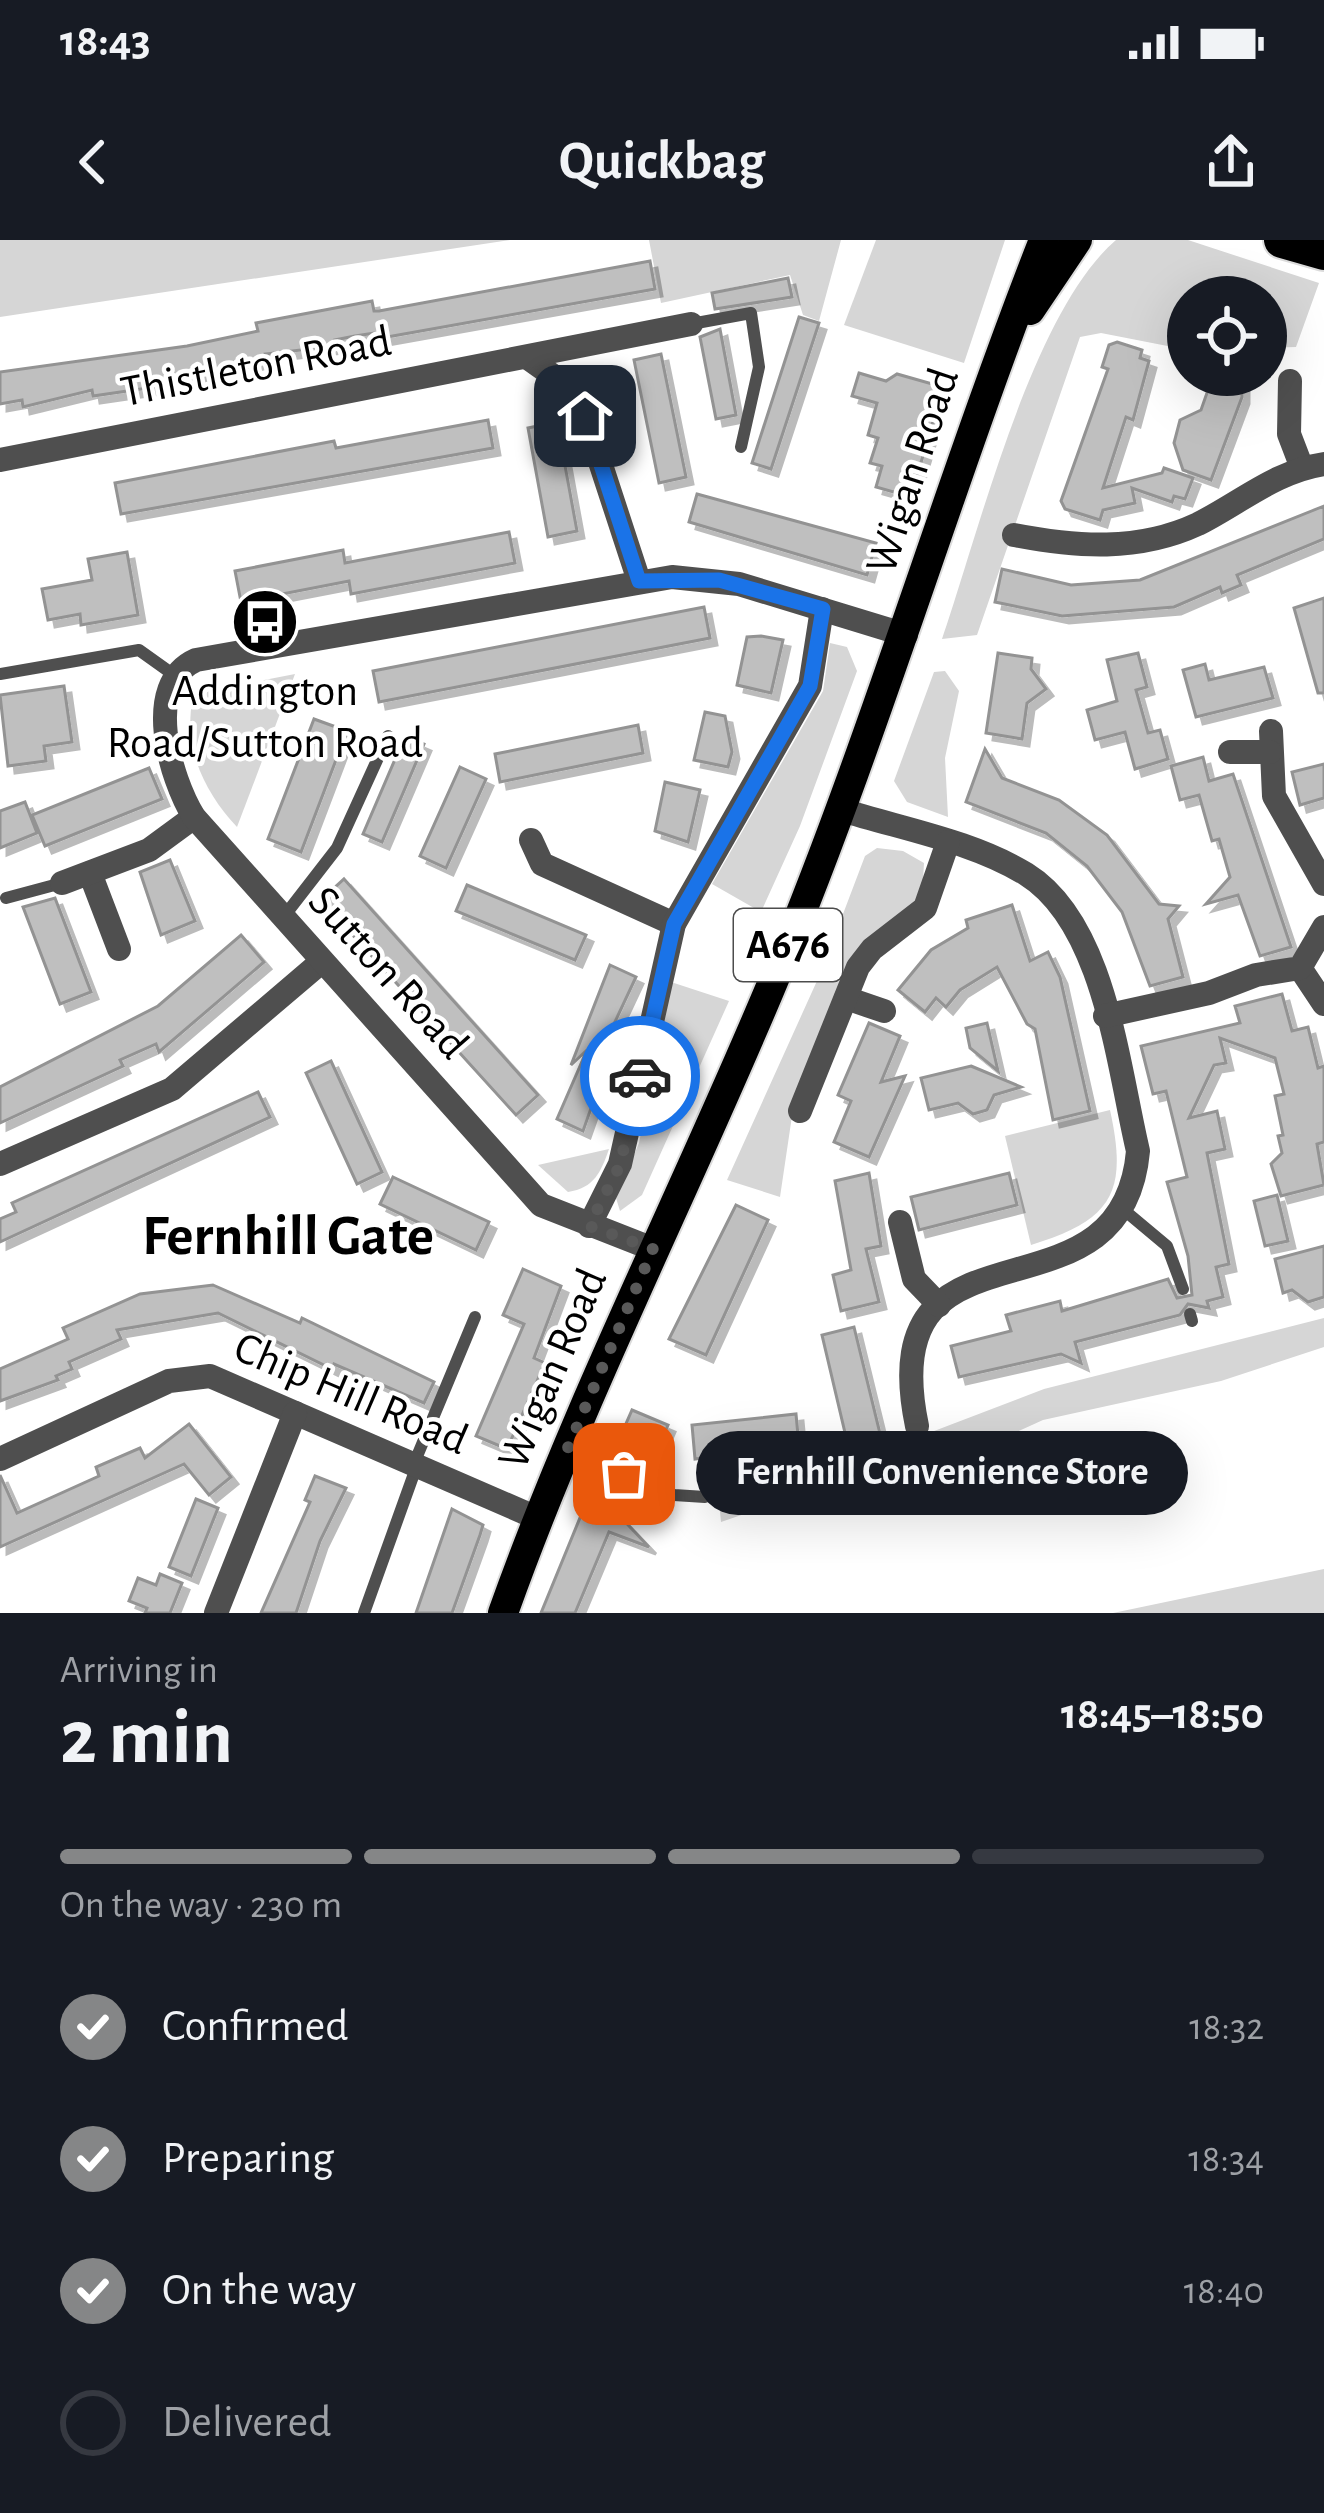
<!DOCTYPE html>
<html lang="en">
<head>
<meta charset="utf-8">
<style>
  body { margin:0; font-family:"Alegreya Sans",sans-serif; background:#20242c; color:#f1f3f6; height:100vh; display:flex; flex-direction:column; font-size:45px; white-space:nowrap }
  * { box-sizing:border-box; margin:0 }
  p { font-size:39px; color:#9ea1a6 }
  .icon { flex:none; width:66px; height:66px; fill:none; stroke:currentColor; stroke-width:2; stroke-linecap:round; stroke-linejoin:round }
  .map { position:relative; height:1373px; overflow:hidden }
  .side { display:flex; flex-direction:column; background:#171b24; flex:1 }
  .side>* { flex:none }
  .fabs { position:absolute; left:1167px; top:36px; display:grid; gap:24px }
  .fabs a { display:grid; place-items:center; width:120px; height:120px; border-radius:50%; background:#171b24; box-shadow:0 12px 48px #0002; font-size:60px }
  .pin { position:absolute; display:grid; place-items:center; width:102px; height:102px; color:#fff; margin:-51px; border-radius:24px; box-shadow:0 6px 18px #0006 }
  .courier { position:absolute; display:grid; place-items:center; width:120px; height:120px; margin:-60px; border:9px solid #1a73e8; border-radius:50%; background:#fff; color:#222; box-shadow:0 3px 15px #0007 }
  .bubble { position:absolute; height:84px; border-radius:42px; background:#171b24; box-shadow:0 12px 48px #0002; font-size:39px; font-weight:700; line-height:84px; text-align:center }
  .headline em { font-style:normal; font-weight:700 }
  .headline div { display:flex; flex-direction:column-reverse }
  .headline { display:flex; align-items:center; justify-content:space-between; height:204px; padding:0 60px }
  h1 { font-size:78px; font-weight:700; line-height:90px }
  .bar { display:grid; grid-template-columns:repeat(4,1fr); gap:18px 12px; align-content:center; height:144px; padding:0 60px }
  .bar i { height:15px; border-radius:9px; background:#363941 }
  .bar .selected { background:#858687 }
  .bar p { grid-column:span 4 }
  ol { padding:0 60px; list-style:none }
  li { display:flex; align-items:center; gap:36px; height:132px }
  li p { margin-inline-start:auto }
  li .icon { padding:12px; border-radius:50%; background:#858687; color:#fff; stroke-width:4 }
  li:last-child { color:#9ea1a6 }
  li i { width:66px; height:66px; border:6px solid #363941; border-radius:50% }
  .status { display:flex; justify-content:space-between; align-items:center; height:84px; padding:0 60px; background:#171b24; direction:ltr }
  .status svg { height:33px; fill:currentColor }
  header { display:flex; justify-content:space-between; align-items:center; height:156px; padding:0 60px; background:#171b24; font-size:54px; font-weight:700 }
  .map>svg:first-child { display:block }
  .green { fill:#d6d6d6 }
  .building { fill:#bfbfbf; stroke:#939393; stroke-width:3; filter:url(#shadow) }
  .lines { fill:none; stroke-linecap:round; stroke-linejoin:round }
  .primary-casing { stroke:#dbdbdb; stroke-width:34 }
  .highway-casing { stroke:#dbdbdb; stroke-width:40 }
  .lane { stroke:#4f4f4f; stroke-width:12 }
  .street { stroke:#4f4f4f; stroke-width:24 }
  .primary { stroke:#000; stroke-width:30 }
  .highway { stroke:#000; stroke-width:36 }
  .done { stroke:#595959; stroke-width:12; stroke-dasharray:0 21.6 }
  .route { stroke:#1a73e8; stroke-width:15 }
  .labels { text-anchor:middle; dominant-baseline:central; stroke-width:9; stroke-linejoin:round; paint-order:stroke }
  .shield { fill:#fff; stroke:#4c4c4c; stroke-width:3 }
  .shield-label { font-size:42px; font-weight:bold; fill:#000 }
  .street-label { font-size:45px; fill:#000; stroke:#fff }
  .poi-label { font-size:45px; fill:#000; stroke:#fff }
  .district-label { font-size:57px; font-weight:bold; fill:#000; stroke:#fff }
</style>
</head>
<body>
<div class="status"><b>18:43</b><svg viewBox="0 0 49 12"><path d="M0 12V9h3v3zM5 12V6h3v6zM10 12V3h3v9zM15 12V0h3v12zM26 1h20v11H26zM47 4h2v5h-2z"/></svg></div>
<header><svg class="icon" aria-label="back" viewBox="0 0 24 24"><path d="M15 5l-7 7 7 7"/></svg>Quickbag<svg class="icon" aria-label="share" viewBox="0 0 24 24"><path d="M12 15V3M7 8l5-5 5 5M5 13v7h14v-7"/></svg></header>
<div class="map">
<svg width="1324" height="1373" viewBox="0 0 1324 1373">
  <defs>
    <filter id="shadow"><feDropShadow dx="7" dy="7" stdDeviation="0" flood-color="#0004"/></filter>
  </defs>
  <rect width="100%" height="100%" fill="#fff"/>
  <g class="green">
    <path d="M0,0h510l-510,77z"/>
    <path d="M649,0h192l-22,81 -16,-6 -13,-40 -129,28z"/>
    <path d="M876,0h129l-41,123 -120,-38z"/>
    <path d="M1116,0h72l131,43 -23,64 -30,1v-51h-78v53l-87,-17 -21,4 -103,298 -35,4c37,-107 90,-327 174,-399z"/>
    <path d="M830,403l17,4 10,24 -57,155 -39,86 -49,-28 111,-193z"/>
    <path d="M945,431l14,20 -14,67 3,59 -41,-15 -13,-21 40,-109z"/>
    <path d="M295,434l-58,153c-32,-34 -53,-77 -45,-125l17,-11z"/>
    <path d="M877,608l26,3 21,12 -2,36 -62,50 -68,167 -12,81 -53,-17 94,-208 44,-116z"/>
    <path d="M671,742l58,19 -87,194 -22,16 -4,-13 23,-55z"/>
    <path d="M1110,870c18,82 3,110 -79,135l-26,-109z"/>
    <path d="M609,909c-8,23 -15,39 -41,43l-30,-27z"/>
    <path d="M1324,1078v29l-103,34 -178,39 -143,65 -132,21 -47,16 -4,-41 170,-32 157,-60z"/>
    <path d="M1324,1329v44h-211z"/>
  </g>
  <g class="building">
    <path d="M650,21l5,28 -279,50 -1,-6 -20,3 -20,4 2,6 -72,8 1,6 -71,15 1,6 -103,15 -1,-6 -69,17 -1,-7 -22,4v-32l187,-26 71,-15 -2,-8 116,-22 2,10h5z"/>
    <path d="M788,38l4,19 -77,12 -3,-16z"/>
    <path d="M799,77l20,6 -48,146 -19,-6z"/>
    <path d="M720,89l16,86 -20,4 -16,-82z"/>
    <path d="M1117,102l25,8 -2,8 9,3 -16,59 -7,-3 -23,71 59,-15 2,-5 29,10 -8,21 -11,-3 -2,6 -40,-14 3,15 -32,7 -3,10 -35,-11 -4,-8 47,-132 -6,-2 7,-22z"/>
    <path d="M661,114l25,123 -27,6 -25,-123z"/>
    <path d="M859,133l27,8 11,-7 46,13 -32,110 -35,-10 6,-21 -12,-3 8,-25 -10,-3 9,-32 -25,-7z"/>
    <path d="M1193,135h49v22l-31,83 -28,-10 -9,-27 6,-23 21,-10 7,-20z"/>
    <path d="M488,180l5,28 -372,66 -6,-31 219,-42 2,7z"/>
    <path d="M557,182l20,109 -29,6 -20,-109z"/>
    <path d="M697,254l179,49 -9,32 -178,-53z"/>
    <path d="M1324,266v33l-87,36 4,10 -19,8 -2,-6 -46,20 -112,9 -67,-14 7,-33 69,16 69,-5z"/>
    <path d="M509,292l6,31 -164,31 -2,-13 -108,21 -6,-31 108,-21 2,13z"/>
    <path d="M127,312l11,63 -57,10 -1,-11 -32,6 -6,-31 50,-9 -4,-21z"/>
    <path d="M1324,358v95h-6l-24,-85z"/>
    <path d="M704,367l6,31 -331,64 -6,-31z"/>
    <path d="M761,396l22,4 -12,53 -34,-8 10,-48z"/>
    <path d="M998,413l34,5 -1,11 15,20 -19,14 -5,36 -36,-6z"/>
    <path d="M1138,413l9,34 -11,3 12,43 12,-3 8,29 -33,10 -10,-37 -30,8 -8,-30 30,-9 -10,-41z"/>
    <path d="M1205,424l4,16 55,-13 9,31 -77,19 -13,-47z"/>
    <path d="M64,446l8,56 -28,4 2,15 -38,5 -8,-71z"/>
    <path d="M705,472l20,4 7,36 -4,15 -34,-7z"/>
    <path d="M314,479l33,12 -46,121 -33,-13z"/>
    <path d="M638,485l5,28 -143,29 -5,-28z"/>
    <path d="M405,496l19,8 -42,98 -19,-8z"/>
    <path d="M985,509l17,29 57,22 48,35 52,69 20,2 -11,13 15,58 -33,9 -28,-74 -35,-46 -41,-33 -80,-31z"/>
    <path d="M1203,517l6,24 24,-7 58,173 -31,9 -22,-61 -32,9 24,-27 -11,-38 -7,2 -13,-46 -19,5 -9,-34z"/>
    <path d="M1324,524v34l-24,7 -8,-33z"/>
    <path d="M460,527l26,12 -40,89 -26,-12z"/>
    <path d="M149,528l13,31 -117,47 -13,-31z"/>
    <path d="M665,542l35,8 -12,52 -33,-11z"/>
    <path d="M25,562l12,31 -37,15v-37z"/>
    <path d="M170,620l25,61 -34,14 -21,-63z"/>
    <path d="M344,639l194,216 -22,20 -195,-215z"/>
    <path d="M467,645l119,50 -11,25 -119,-49z"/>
    <path d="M55,658l36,94 -31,12 -37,-97z"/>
    <path d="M1012,665l18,56 18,-9 12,25 30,134 -37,9 -18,-91 -8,-5 -30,-57 -37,23 -14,17 -10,-9 -11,14 -27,-22 33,-40 37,-22 -2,-8z"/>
    <path d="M241,695l23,27 -105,90 -3,-8 -36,16 3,6 -123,57v-36l158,-81z"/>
    <path d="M610,725l26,12 -23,49 6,3 -36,102 -26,-12 30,-69 -16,15z"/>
    <path d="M1282,754l10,37 16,-4 10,41 6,-2v76l-7,2 7,41 -43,11 -10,-32 11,-11 -4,-17 5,-1 -8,-39 9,-2 -9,-36 -55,-20 6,25 -12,2 -25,53 28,-7 8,38 -18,4 22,111 -13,3 7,30 -16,4 2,7 -21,-4 -8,11 -105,27 6,21 -20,-9 -102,23 -8,-31 60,-15 -5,-16 54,-14 2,10 106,-32 9,19 15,-3 -4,-39 -21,-74 20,-5 -21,-86 -13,3 -12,-48 99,-23 -5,-17z"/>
    <path d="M869,783l31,13 -19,46 24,-6 -36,81 -35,-15 17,-41 -13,-6z"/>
    <path d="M987,783l11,48 -28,-23 -4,-20z"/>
    <path d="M331,821l51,111 -25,12 -51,-111z"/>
    <path d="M971,826l50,21 -27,8 -7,15 -14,4 -15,-11 -29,7 -8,-32z"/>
    <path d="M258,852l12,25 -270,125v-23l16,-7 -4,-9z"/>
    <path d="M869,933l12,73 -15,3 13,53 -38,9 -8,-36 18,-5 -16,-89z"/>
    <path d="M1009,933l8,32 -98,25 -8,-33z"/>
    <path d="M393,937l96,45 -13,28 -96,-46z"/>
    <path d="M1277,955l11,46 -23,5 -11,-45z"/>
    <path d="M736,965l32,15 -62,135 -37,-16z"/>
    <path d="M1324,1006v51l-16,5 -16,-12 -9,3 -8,-34z"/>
    <path d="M523,1029l38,17 -27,72 11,5 -38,86 -31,-13 48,-112 -21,-9z"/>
    <path d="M213,1045l87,38 2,-5 132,64 -10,21 -90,-39 -2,5 -114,-56 -101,17 4,9 -52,23 3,7 -16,7 2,4 -58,21v-32l68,-30 -5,-11 77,-34z"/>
    <path d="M854,1087l29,119 -33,8 -28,-119z"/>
    <path d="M632,1170l36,15 -14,32 -36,-15z"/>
    <path d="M796,1174l3,32 -104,13 -3,-34z"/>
    <path d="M189,1184l42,53 -22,18 -25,-31 -184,83v-72l17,38 82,-37 -3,-9 44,-19 5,10z"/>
    <path d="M315,1236l31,12 -26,53 -24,72h-35l49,-111 -5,-2z"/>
    <path d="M196,1259l22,9 -27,68 -22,-9z"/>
    <path d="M584,1268h28l37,39 -40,-15 -34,81h-34z"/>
    <path d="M452,1269l31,16 -3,10 -28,78h-36z"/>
    <path d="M160,1334l22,9 -12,30h-25l2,-5 -18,-7 9,-23 18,7z"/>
  </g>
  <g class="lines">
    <defs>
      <g id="primary">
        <path d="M1030,70l47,-70"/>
        <path d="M503,1373c78,-219 185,-426 274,-641 100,-241 172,-490 267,-732"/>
      </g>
      <path id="highway" d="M1282,0l42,12"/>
    </defs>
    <use href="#primary" class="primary-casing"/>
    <use href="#highway" class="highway-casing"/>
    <g class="lane">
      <path d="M691,84l60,-11 8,54 -18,80"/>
      <path d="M0,434l139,-24 35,25"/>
      <path d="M6,658l56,-15"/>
      <path d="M282,679l55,-71 51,-112"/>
      <path d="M1124,970l43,36 16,43"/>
      <path d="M1190,1074l2,7"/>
      <path d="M568,1211l106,44 31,2"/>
      <path d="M413,1226l62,-149"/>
      <path d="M594,1257h46l13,-10"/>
      <path d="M364,1373l52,-145"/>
    </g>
    <g class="street">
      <path d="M528,118l38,27 19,31 54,165"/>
      <path d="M1290,141l-1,53 13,34"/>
      <path d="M0,220l691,-136"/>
      <path d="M1014,295c62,12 124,17 184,-11 42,-21 78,-53 126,-60"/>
      <path d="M1271,491l3,65 50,88"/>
      <path d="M1230,512h40"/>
      <path d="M842,570c60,19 130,31 184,64 79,49 92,193 112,277 -16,185 -268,49 -221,275"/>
      <path d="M531,600l11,24 132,60"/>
      <path d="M90,633l29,76"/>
      <path d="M62,643l87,-33 45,-33"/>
      <path d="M1300,728l24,36"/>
      <path d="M846,758l38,13"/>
      <path d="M1105,776l104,-23 47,-18 44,-7 24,-41"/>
      <path d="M800,871l58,-144 14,-18 53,-41 23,-66"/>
      <path d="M0,924l172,-75 148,-126"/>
      <path d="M900,982l14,57 25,26"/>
      <path d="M589,986l31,-62 54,-240 136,-238 12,-77"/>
      <path d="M653,1009l-112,-44 -347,-388c-24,-39 -52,-133 2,-157l476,-83 67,7 167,51"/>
      <path d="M0,1219l169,-78 41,-5 327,142"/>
      <path d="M216,1373l79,-200"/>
    </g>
    <use href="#primary" class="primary"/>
    <use href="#highway" class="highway"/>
  </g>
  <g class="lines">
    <path class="done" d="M624,1234l-57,-24 86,-201 -64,-23 31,-61 20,-89"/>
    <path class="route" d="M585,176l54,165 80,-1 104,29 -13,77 -136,238 -34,152"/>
  </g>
  <defs>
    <symbol id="bus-disc" viewBox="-11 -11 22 22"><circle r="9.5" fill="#000" stroke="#fff"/><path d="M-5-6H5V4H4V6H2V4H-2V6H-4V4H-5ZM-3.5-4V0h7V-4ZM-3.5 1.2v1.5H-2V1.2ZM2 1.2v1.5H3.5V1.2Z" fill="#fff"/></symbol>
  </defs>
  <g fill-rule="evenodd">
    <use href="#bus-disc" x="227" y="344" width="76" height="76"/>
  </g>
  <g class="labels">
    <rect class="shield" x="734" y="669" width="108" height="72" rx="9"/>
    <g class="shield-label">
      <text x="788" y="705">A676</text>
    </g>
    <g class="street-label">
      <text transform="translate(256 127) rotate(-11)">Thistleton Road</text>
      <text transform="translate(913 231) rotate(-72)">Wigan Road</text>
      <text transform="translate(388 733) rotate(48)">Sutton Road</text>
      <text transform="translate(553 1129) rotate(-67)">Wigan Road</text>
      <text transform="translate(351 1154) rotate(23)">Chip Hill Road</text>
    </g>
    <g class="poi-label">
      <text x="265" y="451">Addington<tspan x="265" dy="52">Road/Sutton Road</tspan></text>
    </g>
    <g class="district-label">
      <text x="288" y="996">Fernhill Gate</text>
    </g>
  </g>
</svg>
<div class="fabs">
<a><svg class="icon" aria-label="locate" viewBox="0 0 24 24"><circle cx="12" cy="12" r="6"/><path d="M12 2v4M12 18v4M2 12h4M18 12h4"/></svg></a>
</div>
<div class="pin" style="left:624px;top:1234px;background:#ea580c"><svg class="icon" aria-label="bag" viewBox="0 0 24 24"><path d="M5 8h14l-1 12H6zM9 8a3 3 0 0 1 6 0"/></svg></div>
<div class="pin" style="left:585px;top:176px;background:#1f2937"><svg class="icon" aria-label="home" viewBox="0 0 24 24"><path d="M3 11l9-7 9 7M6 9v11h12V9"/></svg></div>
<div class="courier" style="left:640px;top:836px"><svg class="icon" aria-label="car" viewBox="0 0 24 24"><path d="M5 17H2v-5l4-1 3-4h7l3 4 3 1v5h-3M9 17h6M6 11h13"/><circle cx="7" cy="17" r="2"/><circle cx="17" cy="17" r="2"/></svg></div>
<div class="bubble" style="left:696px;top:1191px;width:492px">Fernhill Convenience Store</div>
</div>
<section class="side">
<div class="headline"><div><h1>2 min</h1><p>Arriving in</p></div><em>18:45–18:50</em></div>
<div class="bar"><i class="selected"></i><i class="selected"></i><i class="selected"></i><i></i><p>On the way · 230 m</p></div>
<ol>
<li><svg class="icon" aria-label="check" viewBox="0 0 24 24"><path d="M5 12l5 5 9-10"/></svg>Confirmed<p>18:32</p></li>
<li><svg class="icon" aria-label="check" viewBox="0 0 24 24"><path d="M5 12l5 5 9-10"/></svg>Preparing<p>18:34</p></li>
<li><svg class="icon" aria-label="check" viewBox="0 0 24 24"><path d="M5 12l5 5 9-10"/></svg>On the way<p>18:40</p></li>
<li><i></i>Delivered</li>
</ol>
</section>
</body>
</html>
